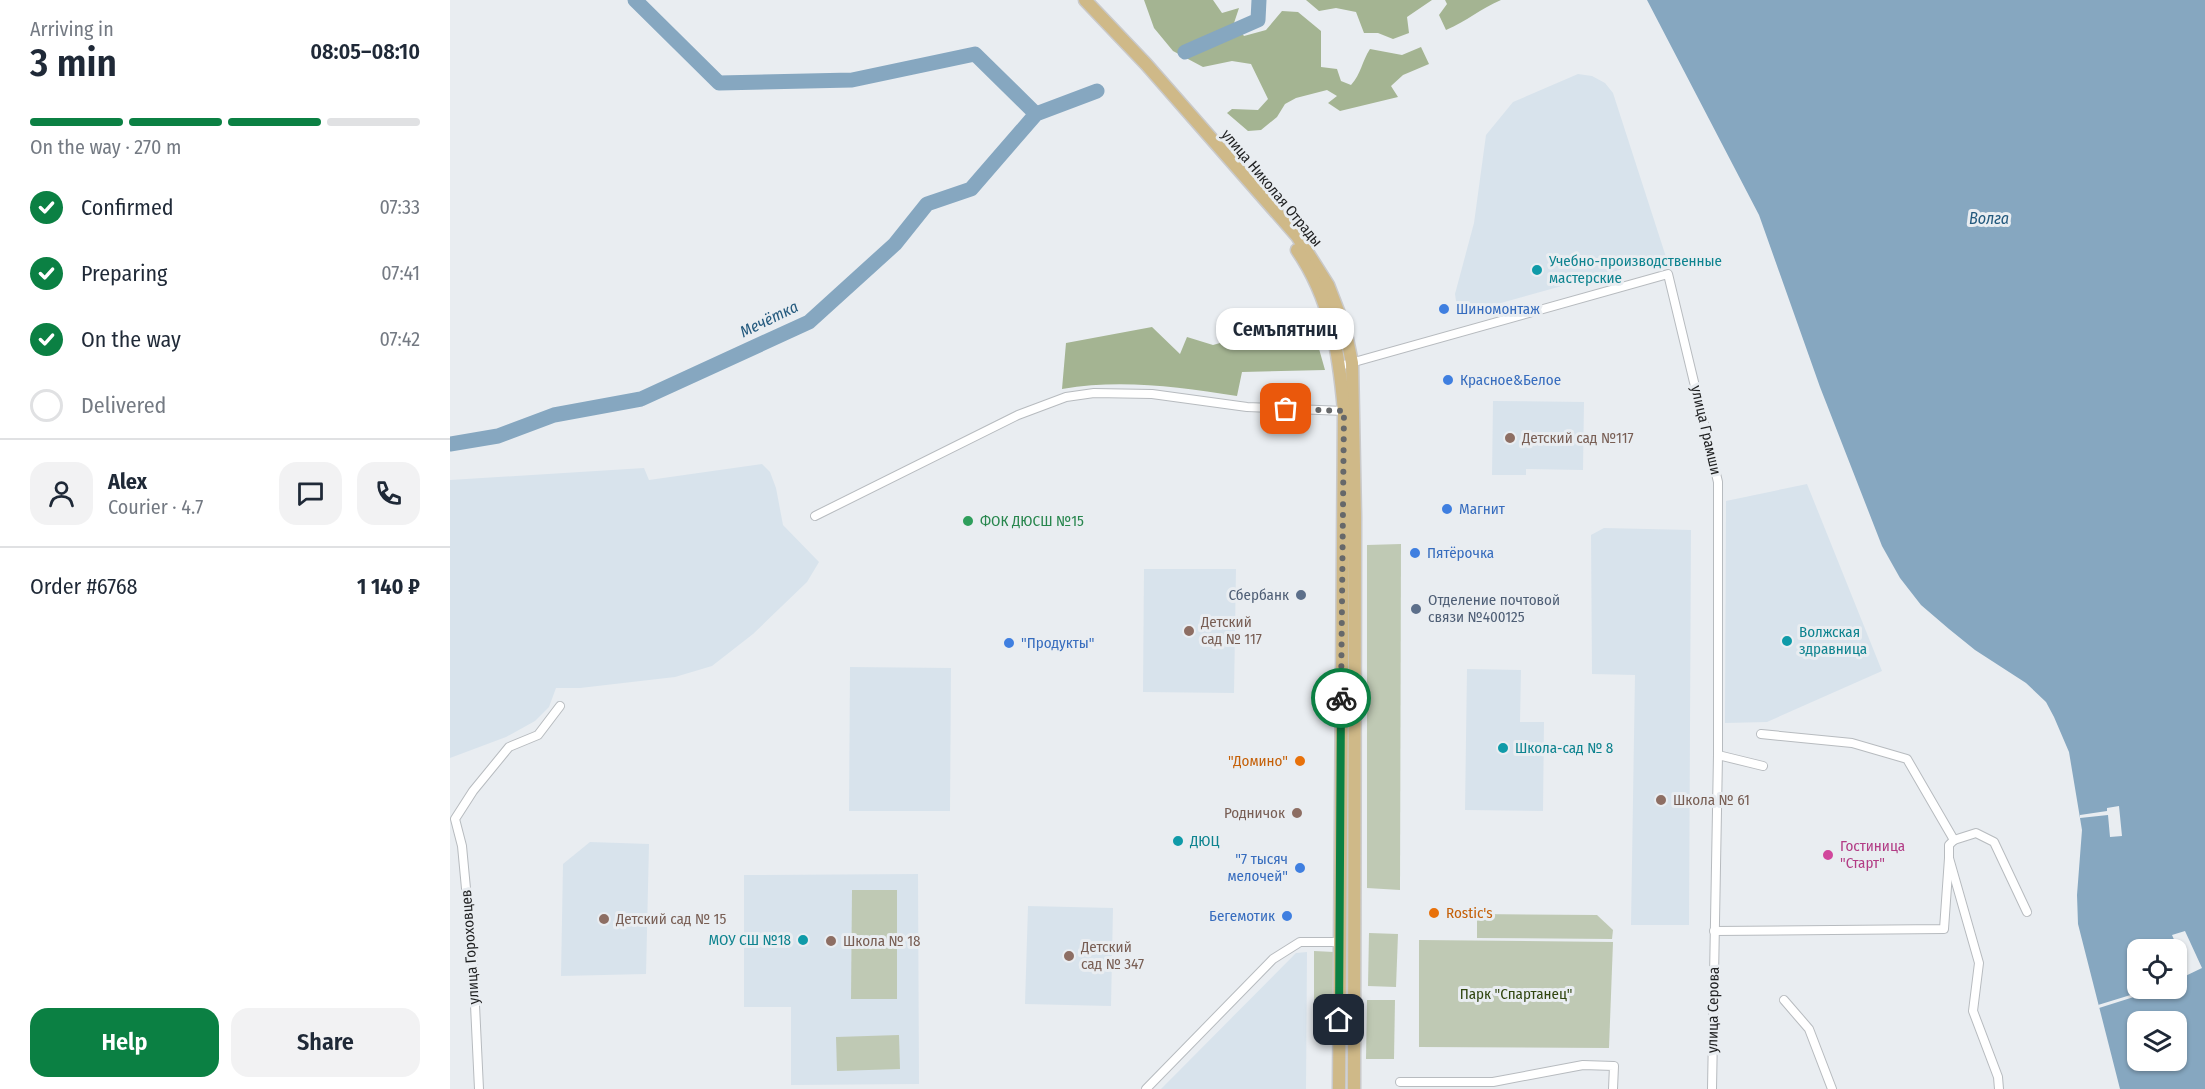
<!DOCTYPE html>
<html lang="en">
<head>
<meta charset="utf-8">
<style>
  body { margin:0; font-family:"Fira Sans Condensed",sans-serif; background:#f2f2f3; color:#1f2937; height:100vh; display:flex; flex-direction:column; font-size:22px; white-space:nowrap }
  * { box-sizing:border-box; margin:0 }
  p { font-size:20px; color:#747a83 }
  .icon { flex:none; width:33px; height:33px; fill:none; stroke:currentColor; stroke-width:2; stroke-linecap:round; stroke-linejoin:round }
  .map { position:relative; flex:1; overflow:hidden }
  .details { display:flex; flex-direction:column; background:#fff; width:450px }
  .details>* { flex:none }
  .controls { position:absolute; left:1677px; top:939px; display:grid; gap:12px }
  .controls a { display:grid; place-items:center; width:60px; height:60px; border-radius:12px; background:#fff; box-shadow:0 2px 4px #0004; font-size:30px }
  .pin { position:absolute; display:grid; place-items:center; width:51px; height:51px; color:#fff; margin:-26px; border-radius:12px; box-shadow:0 3px 9px #0006 }
  .courier { position:absolute; display:grid; place-items:center; width:60px; height:60px; margin:-30px; border:4px solid #0b8043; border-radius:50%; background:#fff; color:#222; box-shadow:0 2px 8px #0007 }
  .bubble { position:absolute; height:42px; border-radius:18px; background:#fff; box-shadow:0 2px 4px #0004; font-size:20px; font-weight:600; line-height:42px; text-align:center }
  .head em { font-style:normal; font-weight:600 }
  .head div { display:flex; flex-direction:column-reverse }
  .head { display:flex; align-items:center; justify-content:space-between; height:102px; padding:0 30px }
  h1 { font-size:39px; font-weight:600; line-height:45px }
  .bar { display:grid; grid-template-columns:repeat(4,1fr); gap:9px 6px; align-content:center; height:72px; padding:0 30px }
  .bar i { height:8px; border-radius:4px; background:#e0e1e3 }
  .bar .on { background:#0b8043 }
  .bar p { grid-column:span 4 }
  .line { display:flex; align-items:center; gap:15px; padding:0 30px; border-top:2px solid #e0e1e3 }
  .line div { flex:1 }
  .round { display:grid; place-items:center; flex:none; width:63px; height:63px; border-radius:18px; background:#f2f2f3 }
  ol { padding:0 30px; list-style:none }
  li { display:flex; align-items:center; gap:18px; height:66px }
  li p { margin-inline-start:auto }
  li .icon { padding:6px; border-radius:50%; background:#0b8043; color:#fff; stroke-width:4 }
  li:last-child { color:#747a83 }
  li i { width:33px; height:33px; border:3px solid #e0e1e3; border-radius:50% }
  .button { display:flex; gap:12px; margin-top:auto; padding:12px 30px }
  .button a { flex:1; height:69px; border-radius:18px; background:#0b8043; color:#fff; font-size:24px; font-weight:600; line-height:69px; text-align:center }
  .button a+a { background:#f2f2f3; color:#1f2937 }
  main { display:flex; flex:1; min-height:0 }
  .map>svg:first-child { display:block }
  .built { fill:#d8e3ec }
  .green { fill:#bfc9b4 }
  .forest { fill:#a4b492 }
  .water { fill:#86a7c0; fill-rule:evenodd }
  .pier { fill:#e9edf1 }
  .lines { fill:none; stroke-linecap:round; stroke-linejoin:round }
  .river { stroke:#86a7c0; stroke-width:15 }
  .street-casing { stroke:#b7bbbf; stroke-width:10 }
  .primary-casing { stroke:#c9c9ca; stroke-width:15 }
  .street { stroke:#fff; stroke-width:8 }
  .primary { stroke:#cfb988; stroke-width:12 }
  .done { stroke:#66686a; stroke-width:6; stroke-dasharray:0 10.8 }
  .route { stroke:#0b8043; stroke-width:8 }
  .culture-dot { fill:#0f9aa8; stroke:#e9edf1; stroke-width:2 }
  .shop-dot { fill:#3f7fe0; stroke:#e9edf1; stroke-width:2 }
  .education-dot { fill:#8d6e63; stroke:#e9edf1; stroke-width:2 }
  .leisure-dot { fill:#2e9e5b; stroke:#e9edf1; stroke-width:2 }
  .service-dot { fill:#5c6f8a; stroke:#e9edf1; stroke-width:2 }
  .food-dot { fill:#e8710a; stroke:#e9edf1; stroke-width:2 }
  .hotel-dot { fill:#d1479c; stroke:#e9edf1; stroke-width:2 }
  .labels { text-anchor:middle; dominant-baseline:central; stroke-width:6; stroke-linejoin:round; paint-order:stroke }
  .street-label { font-size:15px; fill:#1f2021; stroke:#e9edf1 }
  .culture-label { font-size:15px; fill:#0d838f; stroke:#e9edf1; text-anchor:start }
  .shop-label { font-size:15px; fill:#366cbe; stroke:#e9edf1; text-anchor:start }
  .education-label { font-size:15px; fill:#785e54; stroke:#e9edf1; text-anchor:start }
  .leisure-label { font-size:15px; fill:#27864d; stroke:#e9edf1; text-anchor:start }
  .service-label { font-size:15px; fill:#4e5e75; stroke:#e9edf1; text-anchor:end }
  .food-label { font-size:15px; fill:#c56008; stroke:#e9edf1; text-anchor:end }
  .hotel-label { font-size:15px; fill:#b23c85; stroke:#e9edf1; text-anchor:start }
  .park-label { font-size:15px; fill:#314610; stroke:#e9edf1 }
  .water-label { font-size:16px; font-style:italic; fill:#23597d; stroke:#e9edf1 }
</style>
</head>
<body>
<main>
<section class="details">
<div class="head"><div><h1>3 min</h1><p>Arriving in</p></div><em>08:05–08:10</em></div>
<div class="bar"><i class="on"></i><i class="on"></i><i class="on"></i><i></i><p>On the way · 270 m</p></div>
<ol>
<li><svg class="icon" aria-label="check" viewBox="0 0 24 24"><path d="M5 12l5 5 9-10"/></svg>Confirmed<p>07:33</p></li>
<li><svg class="icon" aria-label="check" viewBox="0 0 24 24"><path d="M5 12l5 5 9-10"/></svg>Preparing<p>07:41</p></li>
<li><svg class="icon" aria-label="check" viewBox="0 0 24 24"><path d="M5 12l5 5 9-10"/></svg>On the way<p>07:42</p></li>
<li><i></i>Delivered</li>
</ol>
<div class="line" style="height:108px"><a class="round"><svg class="icon" aria-label="person" viewBox="0 0 24 24"><circle cx="12" cy="8" r="4"/><path d="M4 21q1-7 8-7t8 7"/></svg></a><div><b>Alex</b><p>Courier · 4.7</p></div><a class="round"><svg class="icon" aria-label="chat" viewBox="0 0 24 24"><path d="M4 5h16v11H9l-5 4z"/></svg></a><a class="round"><svg class="icon" aria-label="phone" viewBox="0 0 24 24"><path d="M5 4h4l2 5-3 2q2 4 5 5l2-3 5 2v4C11 20 4 13 5 4z"/></svg></a></div>
<div class="line" style="height:78px"><div>Order #6768</div><b>1 140 ₽</b></div>
<div class="button"><a>Help</a><a>Share</a></div>
</section>
<div class="map">
<svg width="1755" height="1089" viewBox="0 0 1755 1089">
  <rect width="100%" height="100%" fill="#e9edf1"/>
  <g class="built">
    <path d="M1128,74l14,2 13,7 8,10 53,164 -208,58 -3,-21 19,-71 12,-88 27,-33z"/>
    <path d="M1043,401l91,1 -1,68 -57,-1v6h-34z"/>
    <path d="M312,464l8,8 6,16 7,37 36,37 -12,20 -54,52 -41,32 -37,11 -95,11h-24l-7,19 -14,14 -29,16 -56,21v-278l194,-12 5,12z"/>
    <path d="M1357,484l75,187 -115,51 -42,1 1,-222z"/>
    <path d="M1154,528l87,2 -2,395h-58l4,-250 -43,-1 -1,-139z"/>
    <path d="M694,569h92l-2,124 -91,-1z"/>
    <path d="M400,667l101,1 -1,143h-101z"/>
    <path d="M1017,669l54,1 -1,52h24l-1,89 -78,-1z"/>
    <path d="M140,842l59,2 -3,130 -85,2 2,-112z"/>
    <path d="M468,874l1,210 -128,1v-78h-47v-132z"/>
    <path d="M578,906l85,2 -2,98 -86,-2z"/>
    <path d="M857,952l-1,137h-145l135,-136z"/>
  </g>
  <g class="green">
    <path d="M951,544l-1,346 -33,-2v-343z"/>
    <path d="M402,890h45v109h-46z"/>
    <path d="M1027,914l120,1 16,15 -1,9 -135,-1z"/>
    <path d="M919,933l29,1 -2,53 -28,-1z"/>
    <path d="M969,940l194,2 -4,106 -190,-1z"/>
    <path d="M864,951l20,1 -1,75 -19,-1z"/>
    <path d="M917,1000h28l-1,59h-28z"/>
    <path d="M449,1035l1,34 -63,2 -1,-34z"/>
  </g>
  <g class="forest">
    <path d="M694,0h69l9,13 17,-5 -5,15 10,13 22,-6 16,-19 16,1 23,19v36l16,2 4,12 10,4c10,-11 11,-24 19,-36l32,6 19,-8 8,17 -26,11 -12,11 7,11 -58,14 -12,-8 9,-7 -10,-6 -31,8 -11,6 -8,13 -16,13 -13,1 -21,-18 5,-4 26,1 10,-11 -17,-35 -19,-3 -29,6 -30,-16 -19,-23z"/>
    <path d="M856,0h126l-25,17 2,16 -16,6 -15,-6h-14l-8,-21 -20,-4 -17,3z"/>
    <path d="M995,0h56c-21,9 -34,21 -55,30l-7,-15 8,-11z"/>
    <path d="M860,317l15,53 -83,2 -5,24c-60,-9 -115,-17 -175,-7l4,-46 86,-16 28,27 7,-17 26,8z"/>
  </g>
  <path class="water" d="M1197,0h558v1089h-85l-42,-165 -1,-29 5,-65 -13,-78 -15,-35 -8,-15 -20,-19 -51,-33 -26,-21 -28,-24 -21,-27 -18,-32 -62,-159 -61,-172zM1688,950h38v38h-38zM1688,1022h38v38h-38z"/>
  <g class="pier">
    <path d="M1669,806l3,30 -12,1 -2,-22 -28,3v-3l27,-4v-3z"/>
    <path d="M1735,931l17,37 -25,12v-5l10,-6 -15,-34z"/>
    <path d="M1700,989h9l-60,19 -1,-3z"/>
  </g>
  <g class="lines">
    <g class="river">
      <path d="M185,0l84,83 133,-3 123,-26 61,60"/>
      <path d="M735,52l73,-32 1,-20"/>
      <path d="M0,444l48,-8 56,-21 87,-16 168,-77 86,-78 32,-40 44,-15 65,-75 61,-23"/>
    </g>
    <defs>
      <g id="street">
        <path d="M890,366l328,-92 50,208v273l-6,334"/>
        <path d="M365,516l203,-101 48,-18 28,-4 58,1 95,13 97,4"/>
        <path d="M1311,734l91,9 55,16 47,81"/>
        <path d="M1268,755l45,11"/>
        <path d="M1504,840l-5,5v13l30,105 -6,48 25,66 1,12"/>
        <path d="M1504,840l22,-7 18,9 33,70"/>
        <path d="M1264,931l230,-2 5,-71"/>
        <path d="M1334,1000l25,29 23,60"/>
        <path d="M950,1082h93l90,-17 31,1 -1,23"/>
        <path d="M29,1089l-6,-126 -11,-117 -7,-27 18,-28 36,-44 29,-12 22,-29"/>
        <path d="M696,1089l127,-130 27,-17h38"/>
      </g>
      <g id="primary">
        <path d="M635,0l61,64 151,172 31,49 17,44 7,34 3,154 -1,572"/>
        <path d="M847,250c34,49 42,104 47,161l-5,678"/>
      </g>
    </defs>
    <use href="#street" class="street-casing"/>
    <use href="#primary" class="primary-casing"/>
    <use href="#street" class="street"/>
    <use href="#primary" class="primary"/>
  </g>
  <g class="lines">
    <path class="done" d="M836,409l58,2 -3,287"/>
    <path class="route" d="M889,1020l2,-322"/>
  </g>
  <g class="culture-dot">
    <circle cx="1087" cy="270" r="6"/>
    <circle cx="1337" cy="641" r="6"/>
    <circle cx="1053" cy="748" r="6"/>
    <circle cx="728" cy="841" r="6"/>
    <circle cx="353" cy="940" r="6"/>
  </g>
  <g class="shop-dot">
    <circle cx="994" cy="309" r="6"/>
    <circle cx="998" cy="380" r="6"/>
    <circle cx="997" cy="509" r="6"/>
    <circle cx="965" cy="553" r="6"/>
    <circle cx="559" cy="643" r="6"/>
    <circle cx="850" cy="868" r="6"/>
    <circle cx="837" cy="916" r="6"/>
  </g>
  <g class="education-dot">
    <circle cx="1060" cy="438" r="6"/>
    <circle cx="739" cy="631" r="6"/>
    <circle cx="1211" cy="800" r="6"/>
    <circle cx="847" cy="813" r="6"/>
    <circle cx="154" cy="919" r="6"/>
    <circle cx="381" cy="941" r="6"/>
    <circle cx="619" cy="956" r="6"/>
  </g>
  <circle class="leisure-dot" cx="518" cy="521" r="6"/>
  <g class="service-dot">
    <circle cx="851" cy="595" r="6"/>
    <circle cx="966" cy="609" r="6"/>
  </g>
  <g class="food-dot">
    <circle cx="850" cy="761" r="6"/>
    <circle cx="984" cy="913" r="6"/>
  </g>
  <circle class="hotel-dot" cx="1378" cy="855" r="6"/>
  <g class="labels">
    <g class="street-label">
      <text transform="translate(822 188) rotate(50)">улица Николая Отрады</text>
      <text transform="translate(1256 430) rotate(77)">улица Грамши</text>
      <text transform="translate(20 947) rotate(-94)">улица Гороховцев</text>
      <text transform="translate(1263 1010) rotate(-89)">улица Серова</text>
    </g>
    <g class="culture-label">
      <text x="1099" y="261">Учебно-производственные<tspan x="1099" dy="17">мастерские</tspan></text>
      <text x="1349" y="632">Волжская<tspan x="1349" dy="17">здравница</tspan></text>
      <text x="1065" y="748">Школа-сад № 8</text>
      <text x="740" y="841">ДЮЦ</text>
      <text x="341" y="940" text-anchor="end">МОУ СШ №18</text>
    </g>
    <g class="shop-label">
      <text x="1006" y="309">Шиномонтаж</text>
      <text x="1010" y="380">Красное&amp;Белое</text>
      <text x="1009" y="509">Магнит</text>
      <text x="977" y="553">Пятёрочка</text>
      <text x="571" y="643">"Продукты"</text>
      <text x="838" y="859" text-anchor="end">"7 тысяч<tspan x="838" dy="17">мелочей"</tspan></text>
      <text x="825" y="916" text-anchor="end">Бегемотик</text>
    </g>
    <g class="education-label">
      <text x="1072" y="438">Детский сад №117</text>
      <text x="751" y="622">Детский<tspan x="751" dy="17">сад № 117</tspan></text>
      <text x="1223" y="800">Школа № 61</text>
      <text x="835" y="813" text-anchor="end">Родничок</text>
      <text x="166" y="919">Детский сад № 15</text>
      <text x="393" y="941">Школа № 18</text>
      <text x="631" y="947">Детский<tspan x="631" dy="17">сад № 347</tspan></text>
    </g>
    <g class="leisure-label">
      <text x="530" y="521">ФОК ДЮСШ №15</text>
    </g>
    <g class="service-label">
      <text x="839" y="595">Сбербанк</text>
      <text x="978" y="600" text-anchor="start">Отделение почтовой<tspan x="978" dy="17">связи №400125</tspan></text>
    </g>
    <g class="food-label">
      <text x="838" y="761">"Домино"</text>
      <text x="996" y="913" text-anchor="start">Rostic's</text>
    </g>
    <g class="hotel-label">
      <text x="1390" y="846">Гостиница<tspan x="1390" dy="17">"Старт"</tspan></text>
    </g>
    <g class="park-label">
      <text x="1066" y="994">Парк "Спартанец"</text>
    </g>
    <g class="water-label">
      <text x="1539" y="218">Волга</text>
      <text transform="translate(319 319) rotate(-26)">Мечётка</text>
    </g>
  </g>
</svg>
<div class="controls">
<a><svg class="icon" aria-label="locate" viewBox="0 0 24 24"><circle cx="12" cy="12" r="6"/><path d="M12 2v4M12 18v4M2 12h4M18 12h4"/></svg></a>
<a><svg class="icon" aria-label="layers" viewBox="0 0 24 24"><path d="M12 4l9 5-9 5-9-5zM3 14l9 5 9-5"/></svg></a>
</div>
<div class="pin" style="left:836px;top:409px;background:#ea580c"><svg class="icon" aria-label="bag" viewBox="0 0 24 24"><path d="M5 8h14l-1 12H6zM9 8a3 3 0 0 1 6 0"/></svg></div>
<div class="pin" style="left:889px;top:1020px;background:#1f2937"><svg class="icon" aria-label="home" viewBox="0 0 24 24"><path d="M3 11l9-7 9 7M6 9v11h12V9"/></svg></div>
<div class="courier" style="left:891px;top:698px"><svg class="icon" aria-label="bike" viewBox="0 0 24 24"><circle cx="6" cy="16" r="4"/><circle cx="18" cy="16" r="4"/><path d="M6 16l4-8h5l3 8M10 8l3 8H6M13 5h3"/></svg></div>
<div class="bubble" style="left:766px;top:308px;width:138px">Семъпятниц</div>
</div>
</main>
</body>
</html>
